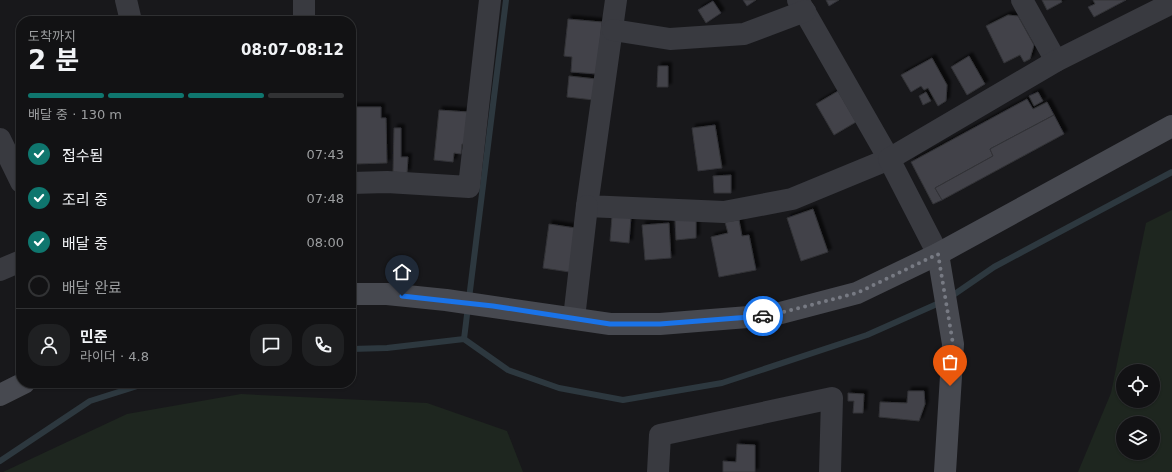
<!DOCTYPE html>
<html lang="ko">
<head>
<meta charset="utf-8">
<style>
  body { margin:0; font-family:"DejaVu Sans","Noto Sans KR",sans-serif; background:#1f2022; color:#f1f3f6; height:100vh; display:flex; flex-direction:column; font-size:15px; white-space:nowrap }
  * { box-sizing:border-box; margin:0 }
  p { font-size:13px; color:#9c9ea0 }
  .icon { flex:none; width:22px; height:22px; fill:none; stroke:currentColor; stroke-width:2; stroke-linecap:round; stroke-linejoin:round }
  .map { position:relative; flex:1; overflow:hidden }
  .details { position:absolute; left:16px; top:16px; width:340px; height:372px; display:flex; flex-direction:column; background:#121214; border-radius:16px; box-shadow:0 1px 3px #0004,0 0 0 1px #313234 }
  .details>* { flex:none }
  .controls { position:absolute; left:1116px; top:364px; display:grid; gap:8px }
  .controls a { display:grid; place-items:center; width:44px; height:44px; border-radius:50%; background:#121214; box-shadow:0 1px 3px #0004,0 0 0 1px #313234; font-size:20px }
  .pin { position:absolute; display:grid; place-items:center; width:34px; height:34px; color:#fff; margin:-41px -17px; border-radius:50% 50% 50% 0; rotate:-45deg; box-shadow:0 0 4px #0007 }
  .pin .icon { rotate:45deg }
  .courier { position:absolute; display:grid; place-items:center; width:40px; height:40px; margin:-20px; border:3px solid #1a73e8; border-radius:50%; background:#fff; color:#222; box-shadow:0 1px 5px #0007 }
  .summary em { font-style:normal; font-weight:700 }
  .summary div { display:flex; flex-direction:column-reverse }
  .summary { display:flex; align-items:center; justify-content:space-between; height:68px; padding:0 12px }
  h1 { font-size:26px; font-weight:700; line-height:30px }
  .bar { display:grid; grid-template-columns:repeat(4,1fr); gap:6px 4px; align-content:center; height:48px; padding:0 12px }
  .bar i { height:5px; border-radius:3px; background:#313234 }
  .bar .selected { background:#0f766e }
  .bar p { grid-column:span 4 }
  .line { display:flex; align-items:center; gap:10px; padding:0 12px; border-top:1px solid #313234 }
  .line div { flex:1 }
  .round { display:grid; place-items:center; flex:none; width:42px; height:42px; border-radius:16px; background:#1f2022 }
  ol { padding:0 12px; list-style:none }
  li { display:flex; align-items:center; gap:12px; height:44px }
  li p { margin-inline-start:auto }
  li .icon { padding:4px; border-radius:50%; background:#0f766e; color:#fff; stroke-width:4 }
  li:last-child { color:#9c9ea0 }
  li i { width:22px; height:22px; border:2px solid #313234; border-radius:50% }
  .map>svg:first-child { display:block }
  .green { fill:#1e261f; fill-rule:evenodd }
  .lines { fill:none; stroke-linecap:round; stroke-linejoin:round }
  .stream { stroke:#2d383f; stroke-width:6 }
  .building { fill:#424348; stroke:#323237; filter:url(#shadow) }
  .street { stroke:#393a40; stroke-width:22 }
  .secondary { stroke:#474950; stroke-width:22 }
  .done { stroke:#777a83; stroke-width:4; stroke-dasharray:0 7.2 }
  .route { stroke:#1a73e8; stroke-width:5 }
</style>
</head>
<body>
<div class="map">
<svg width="1172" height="472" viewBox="0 0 1172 472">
  <defs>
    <filter id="shadow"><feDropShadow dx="3.5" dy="-3.5" stdDeviation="1" flood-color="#0009"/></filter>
  </defs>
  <rect width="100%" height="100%" fill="#18181b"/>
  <g class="green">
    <path d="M1172,210v262h-94l33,-79 35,-170zM1123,371h30v30h-30zM1123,423h30v30h-30z"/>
    <path d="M241,394l186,9 80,28 16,41h-520l124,-58z"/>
  </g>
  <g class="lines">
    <g class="stream">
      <path d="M464,339l42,-339"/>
      <path d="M351,349l36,-1 77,-9 44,31 51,18 64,12 99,-17 145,-48 79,-35 48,-33 178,-95"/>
      <path d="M0,461l90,-60 57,-18"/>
    </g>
  </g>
  <g class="building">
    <path d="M743,0h13l-9,6z"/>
    <path d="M826,0h13l-10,6z"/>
    <path d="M1042,0h19l1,2 -15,8z"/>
    <path d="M1093,0h33l-32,17 -6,-10 7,-3z"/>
    <path d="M713,1l8,12 -15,10 -8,-13z"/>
    <path d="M1008,15l10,1 16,29 -4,14 -6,3 -4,-7 -16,8 -18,-37z"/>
    <path d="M568,19l34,3 -5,52 -26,-2 1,-15 -8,-1z"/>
    <path d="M969,56l16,28 -18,11 -16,-28z"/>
    <path d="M932,58l15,27 -1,16 -8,5 -10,-18 -4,2 -3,-4 -10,6 -10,-17z"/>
    <path d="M658,66h10v21h-11z"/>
    <path d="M569,76l27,3 -2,21 -27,-3z"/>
    <path d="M838,91l18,31 -22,13 -18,-31z"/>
    <path d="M926,92l5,9 -8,4 -4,-9z"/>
    <path d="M1038,92l5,9 -9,5 -5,-10z"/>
    <path d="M1027,99l6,10 14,-7 7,13 -64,34 3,7 -58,32 7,12 -9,4 -22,-42z"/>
    <path d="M353,107h28v11h5l1,45 -32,1z"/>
    <path d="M439,110l30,2 -3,32h-4l-1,10 -7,-1 -1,9 -19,-2z"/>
    <path d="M1054,115l10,19 -122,66 -7,-12 58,-32 -3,-7z"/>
    <path d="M715,125l7,43 -24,3 -6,-43z"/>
    <path d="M394,128h7v29h7l-1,16 -14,-1z"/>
    <path d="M731,175v18h-17l-1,-17z"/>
    <path d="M813,209l15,43 -27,9 -14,-43z"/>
    <path d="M612,216l19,1 -2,26 -19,-2z"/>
    <path d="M696,219v19l-20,2 -1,-20z"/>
    <path d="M739,220l3,16 7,-1 7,35 -37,7 -8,-40 17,-4 -3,-11z"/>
    <path d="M669,223l2,35 -26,2 -3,-35z"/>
    <path d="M549,224l33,5 -6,44 -33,-5z"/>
    <path d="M908,391h16l1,13 -6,17 -40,-4 1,-15 27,1z"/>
    <path d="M848,393l16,1 -1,19h-10l1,-12h-6z"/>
    <path d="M737,444l18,1v27h-32v-11l13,1z"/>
  </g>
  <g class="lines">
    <g class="street">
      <path d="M126,0l5,21"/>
      <path d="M304,0v21"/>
      <path d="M616,0l-29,206 137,6 68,-13 97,-40 -91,-159"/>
      <path d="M1022,0l34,61"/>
      <path d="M613,30l57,9 74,-5 61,-23"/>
      <path d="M0,139l21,43"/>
      <path d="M351,183l36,-1 82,5 21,-187"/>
      <path d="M938,254l-49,-95 167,-98 116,-58"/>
      <path d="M0,270l21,-9"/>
      <path d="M574,318l13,-112"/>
      <path d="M658,472l2,-37 172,-37 -2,74"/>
    </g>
    <g class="secondary">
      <path d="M938,254l15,90 -8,128"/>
      <path d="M351,294h36l59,6 164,24h50l113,-9 84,-22 81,-39 234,-128"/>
      <path d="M0,395l24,-12"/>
    </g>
  </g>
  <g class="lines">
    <path class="done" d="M763,316l9,-1 85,-22 81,-39 15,90 -3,42"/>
    <path class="route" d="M402,296l91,10 117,18h50l103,-8"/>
  </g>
</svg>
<div class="controls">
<a><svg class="icon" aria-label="locate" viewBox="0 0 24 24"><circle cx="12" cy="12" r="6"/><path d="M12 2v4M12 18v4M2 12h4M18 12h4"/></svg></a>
<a><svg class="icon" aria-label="layers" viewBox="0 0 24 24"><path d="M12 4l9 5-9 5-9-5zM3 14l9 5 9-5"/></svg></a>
</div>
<div class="pin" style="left:950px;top:386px;background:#ea580c"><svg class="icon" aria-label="bag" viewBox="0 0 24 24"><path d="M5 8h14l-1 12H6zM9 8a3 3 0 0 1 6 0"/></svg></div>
<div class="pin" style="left:402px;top:296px;background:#1f2937"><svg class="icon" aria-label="home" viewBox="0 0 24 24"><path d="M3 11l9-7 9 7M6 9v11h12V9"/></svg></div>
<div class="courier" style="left:763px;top:316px"><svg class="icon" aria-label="car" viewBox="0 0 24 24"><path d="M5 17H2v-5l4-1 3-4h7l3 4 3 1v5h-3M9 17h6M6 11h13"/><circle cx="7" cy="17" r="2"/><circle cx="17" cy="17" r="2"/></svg></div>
<section class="details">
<div class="summary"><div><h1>2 분</h1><p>도착까지</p></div><em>08:07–08:12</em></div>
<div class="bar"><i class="selected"></i><i class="selected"></i><i class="selected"></i><i></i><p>배달 중 · 130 m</p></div>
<ol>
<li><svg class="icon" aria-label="check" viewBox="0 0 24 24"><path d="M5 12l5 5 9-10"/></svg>접수됨<p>07:43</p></li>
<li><svg class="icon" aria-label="check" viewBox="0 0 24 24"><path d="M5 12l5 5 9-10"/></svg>조리 중<p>07:48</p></li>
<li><svg class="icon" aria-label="check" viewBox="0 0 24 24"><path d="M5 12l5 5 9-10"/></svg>배달 중<p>08:00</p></li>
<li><i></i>배달 완료</li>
</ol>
<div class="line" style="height:72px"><a class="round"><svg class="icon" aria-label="person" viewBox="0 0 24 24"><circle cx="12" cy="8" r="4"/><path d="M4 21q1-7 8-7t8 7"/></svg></a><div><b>민준</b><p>라이더 · 4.8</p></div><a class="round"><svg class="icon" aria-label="chat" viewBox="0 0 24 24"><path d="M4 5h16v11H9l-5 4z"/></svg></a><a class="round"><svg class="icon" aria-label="phone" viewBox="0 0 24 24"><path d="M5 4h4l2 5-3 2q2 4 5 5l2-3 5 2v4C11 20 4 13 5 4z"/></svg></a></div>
</section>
</div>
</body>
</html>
